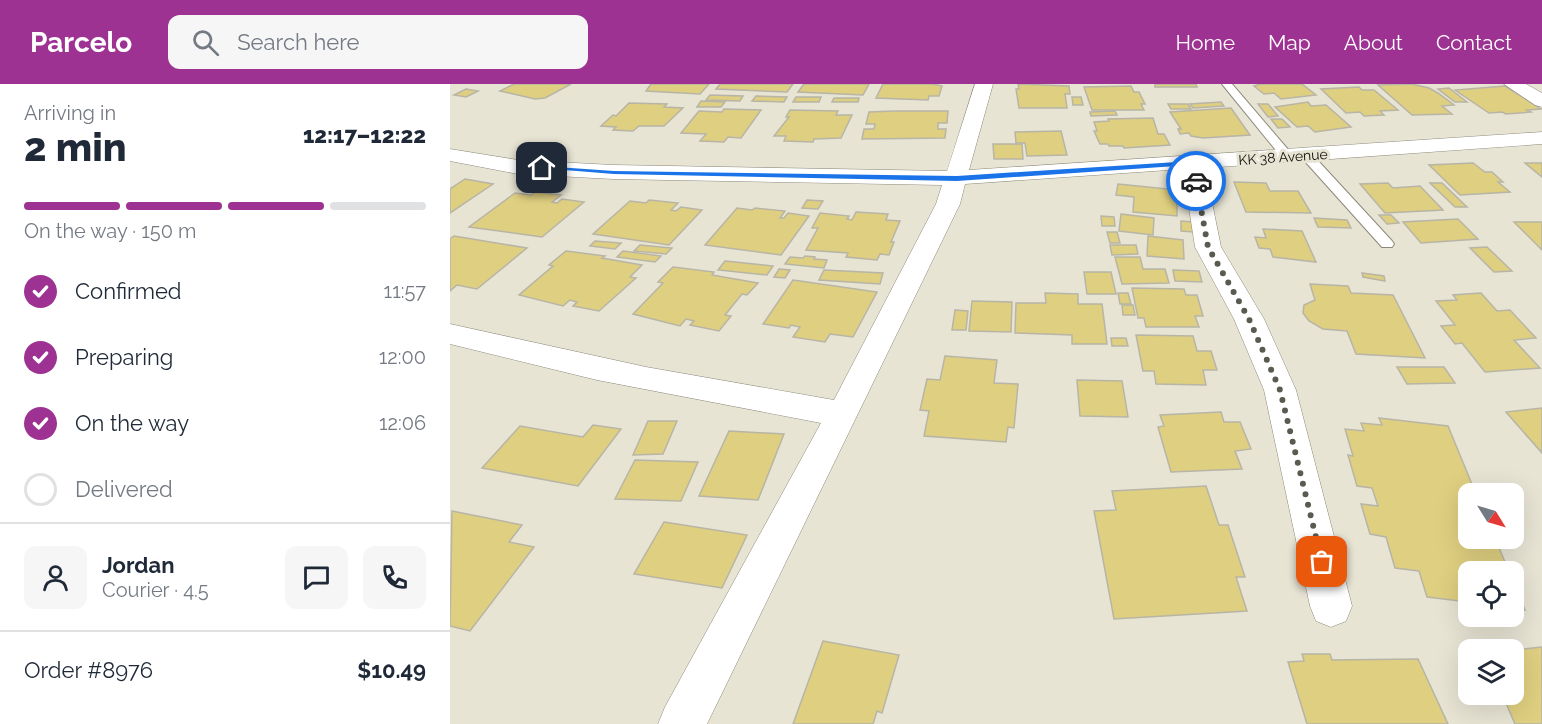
<!DOCTYPE html>
<html lang="en">
<head>
<meta charset="utf-8">
<style>
  body { margin:0; font-family:Raleway,sans-serif; background:#f6f6f7; color:#1f2937; height:100vh; display:flex; flex-direction:column; font-size:22px; white-space:nowrap }
  * { box-sizing:border-box; margin:0 }
  p { font-size:20px; color:#747a83 }
  .icon { flex:none; width:33px; height:33px; fill:none; stroke:currentColor; stroke-width:2; stroke-linecap:round; stroke-linejoin:round }
  .map { position:relative; flex:1; overflow:hidden }
  .side { display:flex; flex-direction:column; background:#fff; width:450px }
  .side>* { flex:none }
  .needle { width:39px; rotate:127deg }
  .controls { position:absolute; left:1008px; top:399px; display:grid; gap:12px }
  .controls a { display:grid; place-items:center; width:66px; height:66px; border-radius:12px; background:#fff; box-shadow:0 6px 24px #0002; font-size:30px }
  .pin { position:absolute; display:grid; place-items:center; width:51px; height:51px; color:#fff; margin:-26px; border-radius:12px; box-shadow:0 3px 9px #0006 }
  .courier { position:absolute; display:grid; place-items:center; width:60px; height:60px; margin:-30px; border:4px solid #1a73e8; border-radius:50%; background:#fff; color:#222; box-shadow:0 2px 8px #0007 }
  .overview em { font-style:normal; font-weight:800 }
  .overview div { display:flex; flex-direction:column-reverse }
  .overview { display:flex; align-items:center; justify-content:space-between; height:102px; padding:0 24px }
  h1 { font-size:39px; font-weight:800; line-height:45px }
  .bar { display:grid; grid-template-columns:repeat(4,1fr); gap:9px 6px; align-content:center; height:72px; padding:0 24px }
  .bar i { height:8px; border-radius:4px; background:#e0e1e3 }
  .bar .on { background:#9d3293 }
  .bar p { grid-column:span 4 }
  .line { display:flex; align-items:center; gap:15px; padding:0 24px; border-top:2px solid #e0e1e3 }
  .line div { flex:1 }
  .round { display:grid; place-items:center; flex:none; width:63px; height:63px; border-radius:12px; background:#f6f6f7 }
  ol { padding:0 24px; list-style:none }
  li { display:flex; align-items:center; gap:18px; height:66px }
  li p { margin-inline-start:auto }
  li .icon { padding:6px; border-radius:50%; background:#9d3293; color:#fff; stroke-width:4 }
  li:last-child { color:#747a83 }
  li i { width:33px; height:33px; border:3px solid #e0e1e3; border-radius:50% }
  header { display:flex; align-items:center; gap:36px; box-sizing:border-box; height:84px; padding:0 30px; background:#9d3293; color:#fff }
  header strong { font-size:28px }
  nav { display:flex; gap:33px; margin-inline-start:auto; font-size:21px }
  .search { width:420px; height:54px; background:#f6f6f7; display:flex; align-items:center; gap:15px; box-sizing:border-box; padding:0 21px; border-radius:12px; color:#747a83; font-size:22px }
  main { display:flex; flex:1; min-height:0 }
  .map>svg:first-child { display:block }
  .building { fill:#dfcf80; stroke:#b8b5a6; stroke-width:1.5 }
  .lines { fill:none; stroke-linecap:round; stroke-linejoin:round }
  .lane-casing { stroke:#8c897b; stroke-width:2 }
  .street-casing { stroke:#8c897b; stroke-width:1 }
  .lane { fill:#fff; fill-rule:evenodd }
  .street { fill:#fff; fill-rule:evenodd }
  .route { fill:#1a73e8 }
  .done { stroke:#5b5a50; stroke-width:6; stroke-dasharray:0 10.8 }
  .labels { text-anchor:middle; dominant-baseline:central; stroke-width:6; stroke-linejoin:round; paint-order:stroke }
  .far-street-label { font-size:14px; fill:#100f09; stroke:#e7e4d4 }
</style>
</head>
<body>
<header>
<strong>Parcelo</strong>
<div class="search"><svg class="icon" aria-label="search" viewBox="0 0 24 24"><circle cx="10" cy="10" r="6"/><path d="M15 15l6 6"/></svg>Search here</div>
<nav><a>Home</a><a>Map</a><a>About</a><a>Contact</a></nav>
</header>
<main>
<section class="side">
<div class="overview"><div><h1>2 min</h1><p>Arriving in</p></div><em>12:17–12:22</em></div>
<div class="bar"><i class="on"></i><i class="on"></i><i class="on"></i><i></i><p>On the way · 150 m</p></div>
<ol>
<li><svg class="icon" aria-label="check" viewBox="0 0 24 24"><path d="M5 12l5 5 9-10"/></svg>Confirmed<p>11:57</p></li>
<li><svg class="icon" aria-label="check" viewBox="0 0 24 24"><path d="M5 12l5 5 9-10"/></svg>Preparing<p>12:00</p></li>
<li><svg class="icon" aria-label="check" viewBox="0 0 24 24"><path d="M5 12l5 5 9-10"/></svg>On the way<p>12:06</p></li>
<li><i></i>Delivered</li>
</ol>
<div class="line" style="height:108px"><a class="round"><svg class="icon" aria-label="person" viewBox="0 0 24 24"><circle cx="12" cy="8" r="4"/><path d="M4 21q1-7 8-7t8 7"/></svg></a><div><b>Jordan</b><p>Courier · 4.5</p></div><a class="round"><svg class="icon" aria-label="chat" viewBox="0 0 24 24"><path d="M4 5h16v11H9l-5 4z"/></svg></a><a class="round"><svg class="icon" aria-label="phone" viewBox="0 0 24 24"><path d="M5 4h4l2 5-3 2q2 4 5 5l2-3 5 2v4C11 20 4 13 5 4z"/></svg></a></div>
<div class="line" style="height:78px"><div>Order #8976</div><b>$10.49</b></div>
</section>
<div class="map">
<svg width="1092" height="640" viewBox="0 0 1092 640">
  <rect width="100%" height="100%" fill="#e7e4d4"/>
  <g class="building">
    <path d="M64,0h57l-26,14 -10,1 -35,-8z"/>
    <path d="M201,0h58l-9,10 -54,-3z"/>
    <path d="M270,0h73l-6,8 -71,-3z"/>
    <path d="M354,0h65l-6,11 -65,-3z"/>
    <path d="M433,0h50l9,2 -3,10h-10l-1,4 -52,-2z"/>
    <path d="M568,0l51,2 1,8h-5l2,14h-48l-3,-19h3z"/>
    <path d="M705,0h41l1,3h-42z"/>
    <path d="M810,0h42l14,11 -35,4 -7,-6 -10,1 -10,-8z"/>
    <path d="M962,0l17,4 9,5 16,12 -12,1 10,8 -40,1 -34,-30z"/>
    <path d="M681,2l3,6h5l6,12h-4l3,6h-52l-8,-23z"/>
    <path d="M1055,2l36,23 -14,1 4,2 -25,2 -4,-2 -13,1 -34,-23z"/>
    <path d="M909,3l3,3h12l24,20 -18,1 4,4 -20,1 -4,-4 -14,1 -25,-24z"/>
    <path d="M999,4l18,14h-12l-17,-13z"/>
    <path d="M16,5l12,2 -12,6 -12,-2z"/>
    <path d="M260,11l33,1 -3,5 -34,-1z"/>
    <path d="M306,12l31,1 -3,5 -32,-1z"/>
    <path d="M346,13h25l-2,5h-26z"/>
    <path d="M622,13h9l2,8h-10z"/>
    <path d="M384,14h25l-1,4h-26z"/>
    <path d="M251,17l24,1 -4,5h-24z"/>
    <path d="M771,18l3,4 -31,2 -3,-4z"/>
    <path d="M858,18l3,4 15,-1 25,22 -36,5 -7,-6 -11,1 -22,-20z"/>
    <path d="M179,19l38,1 -3,3 19,1 -19,18h-25l-6,5 -20,-1 3,-3 -15,-1 12,-11 3,1z"/>
    <path d="M718,20h20l3,5h-20z"/>
    <path d="M808,20h10l10,12 -10,1z"/>
    <path d="M781,24l19,27 -47,3 -12,-2 -2,-3 -9,1 -2,-5h3l-11,-17z"/>
    <path d="M274,25l37,1 -20,28 -13,-1 -4,5 -24,-1 6,-7 -25,-1 18,-22 23,1z"/>
    <path d="M340,26l48,1 -2,4h16l-11,23 -27,1 -1,3 -29,-1 2,-5h-12l15,-19h-3z"/>
    <path d="M444,27h54l-1,12h-9v6h8l-1,9 -83,1 2,-10h10l1,-5h-9l3,-12z"/>
    <path d="M665,27l2,4 -26,1 -1,-4z"/>
    <path d="M703,34l5,16h6l6,11 -46,3 -1,-2h-14l-1,-2h-8l-6,-13h3l-3,-9 15,-1 -1,-2z"/>
    <path d="M821,35h11l8,8 -12,1z"/>
    <path d="M611,47l6,24 -40,1 -2,-13h-9l-1,-11z"/>
    <path d="M543,60h29l1,15h-29z"/>
    <path d="M1023,79l12,9h7l11,10h-5l12,10 -50,3 -31,-30z"/>
    <path d="M1075,79h17v14z"/>
    <path d="M15,95l28,5 -43,29v-24z"/>
    <path d="M784,98l32,1 4,8h28l13,22 -65,-1z"/>
    <path d="M938,99l5,5 27,-2 23,24 -58,3 -25,-29z"/>
    <path d="M980,99h12l25,24h-12z"/>
    <path d="M668,100l59,6v26l-44,-4 1,-15 -18,-2z"/>
    <path d="M85,108l26,3 -9,7 5,1 5,-4 22,3 -42,35 -73,-10 46,-34 16,2z"/>
    <path d="M199,116l29,3 -7,7 5,1 5,-4 21,3 -33,35 -76,-11 37,-33 16,2z"/>
    <path d="M357,116l16,1 -5,8 -16,-1z"/>
    <path d="M287,124l15,2 3,-2 30,3 -5,7h4l4,-5 21,3 -28,39 -76,-10z"/>
    <path d="M406,128l32,2 -2,6 14,1 -9,21h3l-5,13 -9,-1 -3,6 -31,-3 2,-4 -42,-3 12,-22h-6l8,-15 29,3 -2,3 5,1z"/>
    <path d="M671,130l33,4 -1,17 -34,-4z"/>
    <path d="M929,131h12l8,8 -12,1z"/>
    <path d="M651,132l13,1 1,9h-13z"/>
    <path d="M864,134l33,2 4,8 -33,-1z"/>
    <path d="M1008,135l20,20 -57,4 -18,-21z"/>
    <path d="M731,137l12,1v10l-12,-1z"/>
    <path d="M1064,138h28v28z"/>
    <path d="M813,145l39,2 14,31 -43,-5 -3,-8 -11,-1 -4,-11 11,1z"/>
    <path d="M657,148h10l3,11h-10z"/>
    <path d="M4,152l73,12 -50,41 -20,-4 -7,6v-52z"/>
    <path d="M698,152l35,4 1,19 -37,-3z"/>
    <path d="M145,157l26,2 -6,6 -25,-3z"/>
    <path d="M190,161l32,3 -6,6 -32,-3z"/>
    <path d="M660,161h26l2,9 -26,1z"/>
    <path d="M1037,163l25,24 -18,1 -24,-24z"/>
    <path d="M116,167l39,5 -3,2 40,7 -12,12 6,1 -37,33 -26,-5 4,-4 -7,-2 -7,6 -44,-11 34,-29 -4,-1z"/>
    <path d="M173,167l38,5 -6,6 -38,-5z"/>
    <path d="M355,172l10,1 -1,2 13,1 -3,8 -39,-4 5,-7 13,1z"/>
    <path d="M665,173h25l3,12h22l4,14 -47,1z"/>
    <path d="M275,177l48,5 -6,9 -49,-5z"/>
    <path d="M223,183l41,5 -2,3 46,8 -11,12 -5,-1 -17,21 6,1 -12,15 -29,-6 4,-4 -8,-2 -6,7 -47,-12 30,-31 -5,-1z"/>
    <path d="M329,185l11,1 -5,8 -11,-1z"/>
    <path d="M374,186l59,3 -3,11 -61,-4z"/>
    <path d="M723,186l26,1 3,11 -27,-1z"/>
    <path d="M634,188h27l5,22h-29z"/>
    <path d="M912,189l22,3 1,5 -22,-4z"/>
    <path d="M343,196l84,12 -24,45 -23,-3 -5,8 -32,-5 7,-10 -9,-2 -2,3 -26,-4z"/>
    <path d="M860,200l38,2 3,7 42,2 32,63 -69,-4 -9,-23 -24,-2 -14,-8 -6,-8 1,-8 11,-5z"/>
    <path d="M682,204l52,1 2,6h11l6,21h-8l4,11h-53l-2,-9h-6z"/>
    <path d="M595,209l33,1v10h24l5,40h-35v-9l-57,-2 1,-30h30z"/>
    <path d="M668,209h10l3,11h-11z"/>
    <path d="M1031,209l16,18 13,-1 26,28 -22,2 26,28 -55,4 -23,-29 -7,1 -14,-18 14,-1 -19,-24 21,-1 -4,-5z"/>
    <path d="M522,217l40,1 -1,30 -42,-1z"/>
    <path d="M672,221h11l2,10h-12z"/>
    <path d="M505,226l13,1 -2,19h-14z"/>
    <path d="M686,251l57,1 4,15h14l6,19h-14l3,15 -50,-1 -2,-13h-11z"/>
    <path d="M661,254h15l2,8h-16z"/>
    <path d="M495,272l52,4 -3,23 24,1 -4,44 -6,-1 -2,15 -82,-6 5,-25 -9,-1 7,-31 13,1z"/>
    <path d="M947,283h47l11,16 -48,1z"/>
    <path d="M627,296l45,1 6,36 -48,-1z"/>
    <path d="M1092,324v45l-36,-41z"/>
    <path d="M771,328l3,10h16l11,27 -16,2 7,18 -71,3 -13,-45 6,-1 -4,-11z"/>
    <path d="M929,334l69,8 28,68h-8v44h27l14,34h-41v30l-41,-5 -8,-26 -24,-3 -9,-31 -16,-3 -9,-30 17,2 -6,-18 -15,-2 -9,-31 5,1 -8,-27 19,2 -3,-8 21,2z"/>
    <path d="M198,337h29l-14,33 -30,1z"/>
    <path d="M143,341l28,4 -43,57 -96,-18 38,-42 63,11z"/>
    <path d="M279,347l55,3 -26,66 -59,-4z"/>
    <path d="M185,376l63,2 -17,39 -66,-2z"/>
    <path d="M756,402l13,39h9l17,52h-9l11,34 -133,8 -20,-108 22,-1 -4,-19z"/>
    <path d="M2,427l70,14 -13,17 25,5 -64,84 -20,-5z"/>
    <path d="M214,438l83,13 -25,53 -88,-14z"/>
    <path d="M1064,499l11,27 -11,-2z"/>
    <path d="M373,557l76,14 -17,58 -5,-2 -4,13h-80z"/>
    <path d="M1092,563v77h-27l-13,-30h12v-44z"/>
    <path d="M852,570h28l2,6 86,-1 30,65h-141l-19,-62 16,-1z"/>
  </g>
  <g class="lines">
    <defs>
      <g id="lane">
        <path d="M772,0h10l59,69v6h-8z"/>
        <path d="M856,67l4,1 82,89 2,3 -2,3h-10l-80,-89v-6z"/>
      </g>
      <g id="street">
        <path d="M525,0h18l-24,86 573,-38v12l-337,24 16,79 43,72 32,71 56,216 -6,15 -15,6 -15,-6 -6,-15 -46,-216 -30,-71 -39,-72 -12,-78 -218,15 -5,20 -253,520h-49l7,-17 156,-284 -224,-43 -147,-36v-20l196,43 188,33 102,-196 6,-19 -329,-6 -95,-5 -68,-13v-12l68,11 95,5 334,6z"/>
        <path d="M1054,0h22l16,9v14l-7,-2z"/>
      </g>
    </defs>
    <use href="#lane" class="lane-casing"/>
    <use href="#street" class="street-casing"/>
    <use href="#lane" class="lane"/>
    <use href="#street" class="street"/>
  </g>
  <path class="route" d="M743,77l4,2 3,18 -4,2 -3,-2 -2,-16 -234,16 -343,-7 -75,-6 3,-2 72,5 343,5z"/>
  <g class="lines">
    <path class="done" d="M746,97l12,66 41,72 31,71 42,172"/>
  </g>
  <g class="labels">
    <g class="far-street-label">
      <text transform="translate(833 73) rotate(-4)">KK 38 Avenue</text>
    </g>
  </g>
</svg>
<div class="controls">
<a><svg class="needle" viewBox="-14 -14 28 28"><path d="M0-13l5 13h-10z" fill="#e53935"/><path d="M0 13l5-13h-10z" fill="#747a83"/></svg></a>
<a><svg class="icon" aria-label="locate" viewBox="0 0 24 24"><circle cx="12" cy="12" r="6"/><path d="M12 2v4M12 18v4M2 12h4M18 12h4"/></svg></a>
<a><svg class="icon" aria-label="layers" viewBox="0 0 24 24"><path d="M12 4l9 5-9 5-9-5zM3 14l9 5 9-5"/></svg></a>
</div>
<div class="pin" style="left:872px;top:478px;background:#ea580c"><svg class="icon" aria-label="bag" viewBox="0 0 24 24"><path d="M5 8h14l-1 12H6zM9 8a3 3 0 0 1 6 0"/></svg></div>
<div class="pin" style="left:92px;top:84px;background:#1f2937"><svg class="icon" aria-label="home" viewBox="0 0 24 24"><path d="M3 11l9-7 9 7M6 9v11h12V9"/></svg></div>
<div class="courier" style="left:746px;top:97px"><svg class="icon" aria-label="car" viewBox="0 0 24 24"><path d="M5 17H2v-5l4-1 3-4h7l3 4 3 1v5h-3M9 17h6M6 11h13"/><circle cx="7" cy="17" r="2"/><circle cx="17" cy="17" r="2"/></svg></div>
</div>
</main>
</body>
</html>
